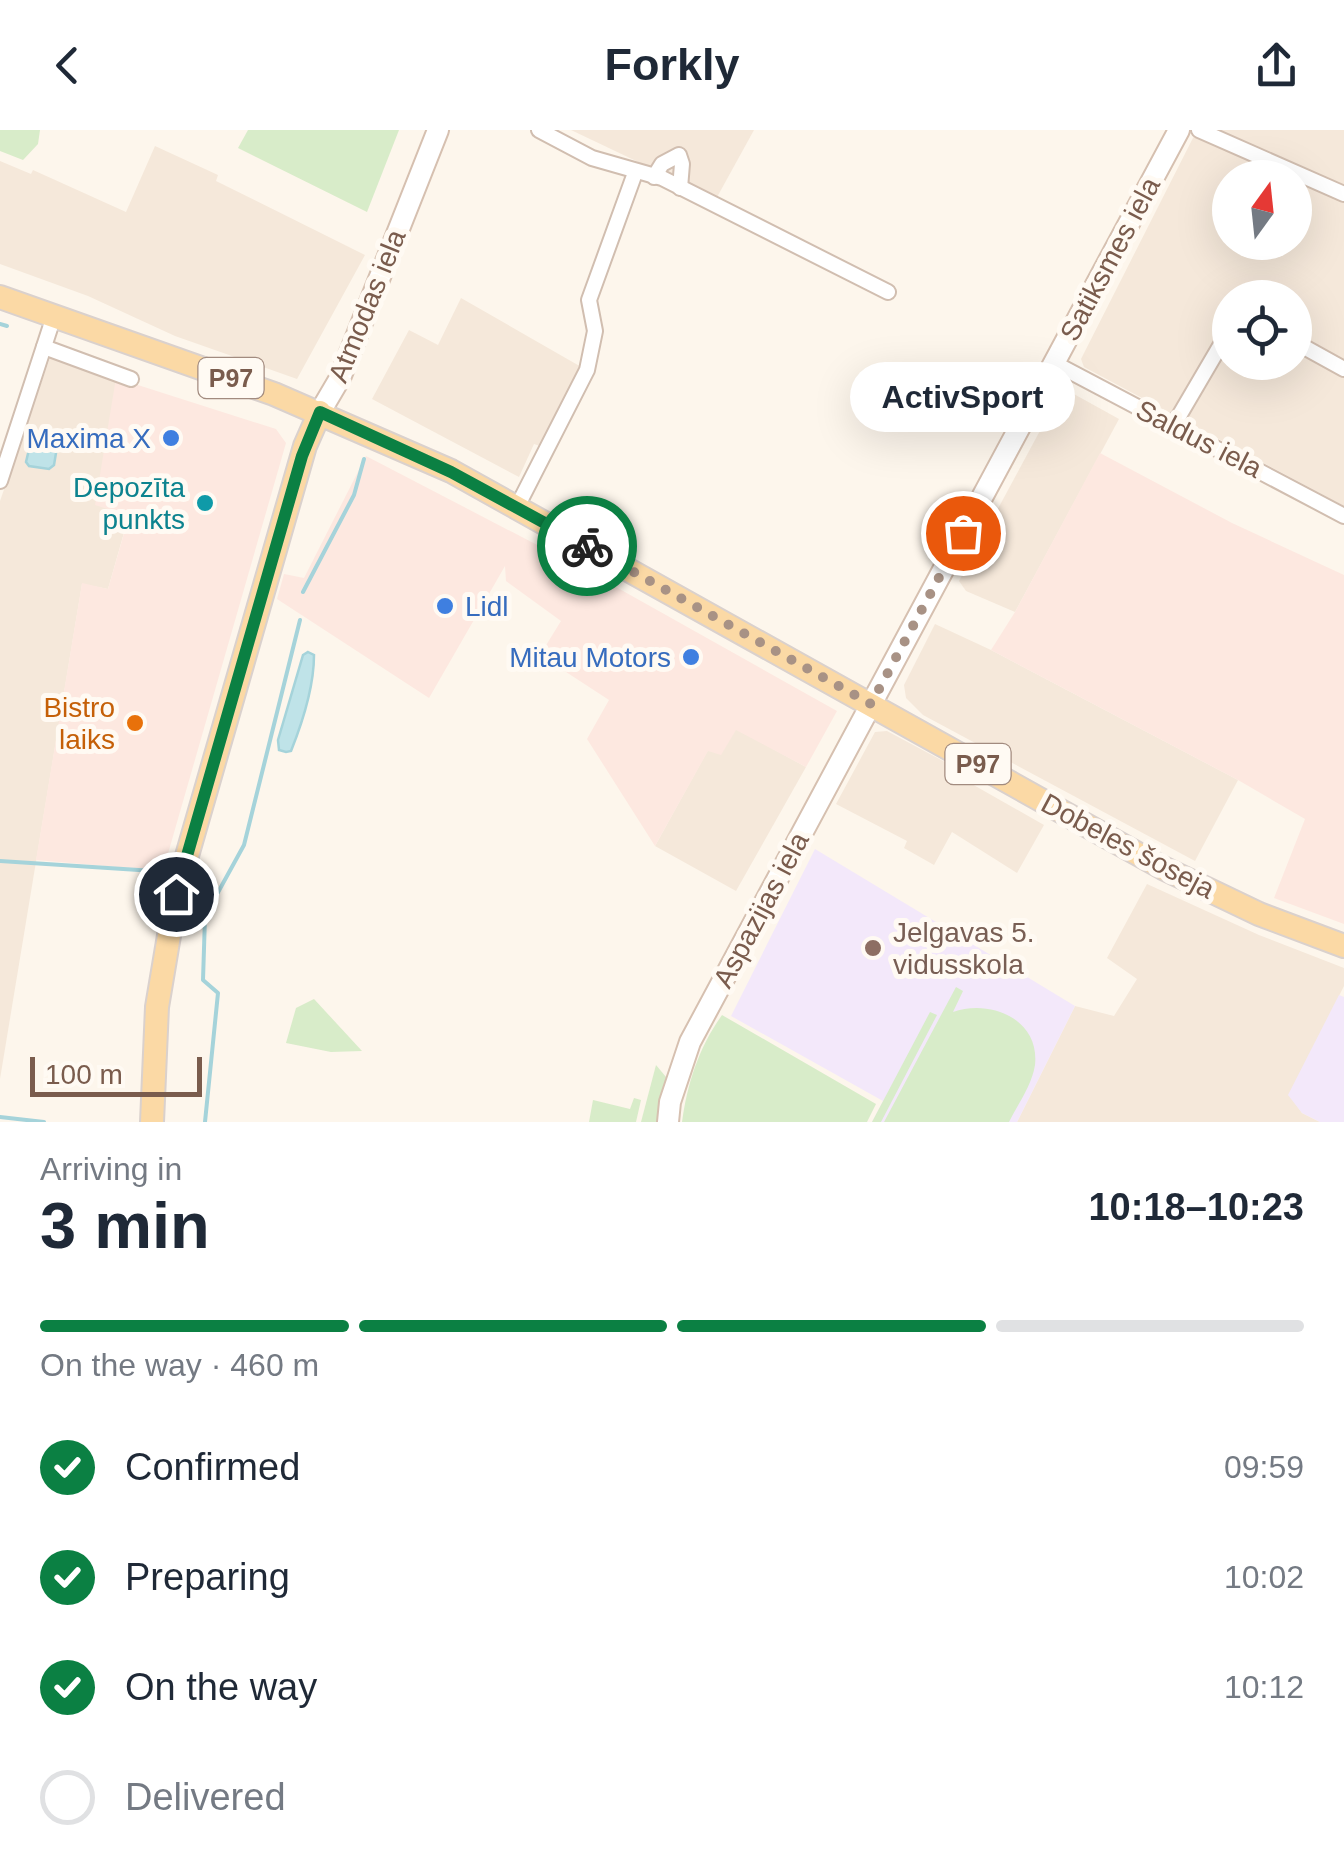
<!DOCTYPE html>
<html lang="en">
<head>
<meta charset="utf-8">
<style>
  body { margin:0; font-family:Helvetica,sans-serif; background:#f2f2f3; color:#1f2937; height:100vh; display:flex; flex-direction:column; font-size:38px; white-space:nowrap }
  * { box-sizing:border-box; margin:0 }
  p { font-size:32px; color:#747a83 }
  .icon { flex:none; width:55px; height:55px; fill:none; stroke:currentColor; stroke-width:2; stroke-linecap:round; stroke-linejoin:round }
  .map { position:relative; height:992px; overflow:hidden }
  .panel { display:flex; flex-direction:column; background:#fff; flex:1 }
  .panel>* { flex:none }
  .needle { width:65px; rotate:15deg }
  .controls { position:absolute; left:1212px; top:30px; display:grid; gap:20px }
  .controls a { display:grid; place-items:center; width:100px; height:100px; border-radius:50%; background:#fff; box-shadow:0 10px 40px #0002; font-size:50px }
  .scale { position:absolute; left:30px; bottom:25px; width:172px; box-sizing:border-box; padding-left:10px; border:5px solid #7a5c4d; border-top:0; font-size:28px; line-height:35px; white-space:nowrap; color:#7a5c4d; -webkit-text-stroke:8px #fffaf3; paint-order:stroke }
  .pin { position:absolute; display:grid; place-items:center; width:85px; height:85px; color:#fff; margin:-42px; border:5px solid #fff; border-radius:50%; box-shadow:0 2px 10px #0007 }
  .courier { position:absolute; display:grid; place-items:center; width:100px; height:100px; margin:-50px; border:8px solid #0b8043; border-radius:50%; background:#fff; color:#222; box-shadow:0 2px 12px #0007 }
  .bubble { position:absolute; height:70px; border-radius:35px; background:#fff; box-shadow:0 10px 40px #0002; font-size:32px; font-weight:700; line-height:70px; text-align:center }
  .head em { font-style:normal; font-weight:700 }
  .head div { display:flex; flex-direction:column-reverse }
  .head { display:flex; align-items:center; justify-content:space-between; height:170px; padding:0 40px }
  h1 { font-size:65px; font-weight:700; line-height:75px }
  .bar { display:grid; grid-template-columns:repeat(4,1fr); gap:15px 10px; align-content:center; height:120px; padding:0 40px }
  .bar i { height:12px; border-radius:8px; background:#e0e1e3 }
  .bar .active { background:#0b8043 }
  .bar p { grid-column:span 4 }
  ol { padding:0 40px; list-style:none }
  li { display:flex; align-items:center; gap:30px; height:110px }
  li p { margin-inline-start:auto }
  li .icon { padding:10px; border-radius:50%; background:#0b8043; color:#fff; stroke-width:4 }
  li:last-child { color:#747a83 }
  li i { width:55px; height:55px; border:5px solid #e0e1e3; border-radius:50% }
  header { display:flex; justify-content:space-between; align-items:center; height:130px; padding:0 40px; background:#fff; font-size:45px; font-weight:700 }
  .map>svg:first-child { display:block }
  .residential { fill:#f5e8da; fill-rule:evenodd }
  .commercial { fill:#fde8e0 }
  .education { fill:#f3e8fa }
  .green { fill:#d8ecc9 }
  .water { fill:#bfe3e8; stroke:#a5d3da; stroke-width:2.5 }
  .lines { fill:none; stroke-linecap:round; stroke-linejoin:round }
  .stream { stroke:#a5d3da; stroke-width:4 }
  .street-casing { stroke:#d1beb0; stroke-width:18 }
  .secondary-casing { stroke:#d6c0b0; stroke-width:24 }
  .primary-casing { stroke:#dad1cd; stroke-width:26 }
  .street { stroke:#fff; stroke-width:14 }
  .secondary { stroke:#fff; stroke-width:20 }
  .primary { stroke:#fbd9a5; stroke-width:22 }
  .done { stroke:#a89285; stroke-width:10; stroke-dasharray:0 18 }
  .route { stroke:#0b8043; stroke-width:12 }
  .shop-dot { fill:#3f7fe0; stroke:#fffaf3; stroke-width:4 }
  .culture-dot { fill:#0f9aa8; stroke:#fffaf3; stroke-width:4 }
  .food-dot { fill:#e8710a; stroke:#fffaf3; stroke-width:4 }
  .education-dot { fill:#8d6e63; stroke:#fffaf3; stroke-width:4 }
  .labels { text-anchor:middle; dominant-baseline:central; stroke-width:10; stroke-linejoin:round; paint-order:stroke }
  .shield { fill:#fffaf3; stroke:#a28b7f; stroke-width:2.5 }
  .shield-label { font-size:25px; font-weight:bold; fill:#7a5c4d }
  .street-label { font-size:28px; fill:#7a5c4d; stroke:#fffaf3 }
  .shop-label { font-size:28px; fill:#366cbe; stroke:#fffaf3; text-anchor:end }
  .culture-label { font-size:28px; fill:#0d838f; stroke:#fffaf3; text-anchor:end }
  .food-label { font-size:28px; fill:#c56008; stroke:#fffaf3; text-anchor:end }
  .education-label { font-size:28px; fill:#785e54; stroke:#fffaf3; text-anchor:start }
</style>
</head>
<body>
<header><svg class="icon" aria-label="back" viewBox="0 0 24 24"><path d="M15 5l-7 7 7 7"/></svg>Forkly<svg class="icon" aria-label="share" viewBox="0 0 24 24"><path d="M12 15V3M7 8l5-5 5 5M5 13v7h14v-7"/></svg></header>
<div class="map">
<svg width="1344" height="992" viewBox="0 0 1344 992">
  <rect width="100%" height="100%" fill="#fdf6ec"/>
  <g class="residential">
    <path d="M571,0h183l-38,69z"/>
    <path d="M1197,0h147v376l-260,-139 -3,-8zM1230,48h65v64h-65zM1230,168h65v64h-65z"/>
    <path d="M155,16l63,29 -2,6 149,74 -68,124 -122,-43 -87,-40 -88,-32v-103l31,13 2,-4 93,42z"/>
    <path d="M461,168l122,70 -24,48 -4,-1 -15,31 -6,-2 -15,33 -147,-78 37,-69 29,15z"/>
    <path d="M51,225l65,23 13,137 -21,74 -26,-5 -82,495v-578z"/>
    <path d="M1063,258l56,31 -104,193 -49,-21 -7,-10z"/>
    <path d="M935,494l56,26 247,130 -43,81 -272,-146 -17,-17 -2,-13z"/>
    <path d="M736,599l70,38 -70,124 -81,-45 53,-96z"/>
    <path d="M887,601l58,31 4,9 95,54 -27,48 -65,-41 -18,33 -30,-17 3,-7 -71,-37 39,-72z"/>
    <path d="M1147,754l112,51 85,33v18l-55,109 13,18 18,9h-303l58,-116 39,10 23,-37 -30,-21z"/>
  </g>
  <g class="commercial">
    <path d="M116,248l160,51 10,14 -123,428 -127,-11 46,-277 26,6 21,-73 -34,-11z"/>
    <path d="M1100,323l132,70 112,52v349l-70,-26 31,-79 -67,-39 -247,-130 24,-38z"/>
    <path d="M366,326l225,117 246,138 -31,56 -70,-37 -15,25 -13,-4 -53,95 -68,-107 22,-39 -69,-45 21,-34 -55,-40 -1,-15 -76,132 -152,-99 7,-25 20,4z"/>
  </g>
  <g class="education">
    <path d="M815,719l260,157 -58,116h-145l11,-21 -152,-85z"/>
    <path d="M1339,865l5,2v125h-24l-18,-9 -14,-18z"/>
  </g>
  <g class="green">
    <path d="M0,0h40l-2,14 -15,16 -23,-9z"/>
    <path d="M248,0h151l-32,82 -129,-64z"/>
    <path d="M956,857l7,4 -10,21c36,-13 87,6 82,53 -3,20 -17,39 -26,57h-125z"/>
    <path d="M314,869l48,52 -31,1 -45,-9 10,-35z"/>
    <path d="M930,882l7,3 -56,107h-9z"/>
    <path d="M722,885l154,89 -9,18h-185c5,-38 17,-75 40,-107z"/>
    <path d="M656,935l10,12 -8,45h-17z"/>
    <path d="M634,968l7,2 -5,22h-47l4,-22 37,9z"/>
  </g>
  <g class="water">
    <path d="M36,302l22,9 -4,24 -5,4 -20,-3 -3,-4 7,-29z"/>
    <path d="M308,522l6,3c0,32 -11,66 -23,96l-5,1 -7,-2 -1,-10 25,-85z"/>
  </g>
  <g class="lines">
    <g class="stream">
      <path d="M0,194l7,2"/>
      <path d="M303,462l51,-97 10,-36"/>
      <path d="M0,731l154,10"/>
      <path d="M209,772l7,-6 28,-51 56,-225"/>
      <path d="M205,787l-2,63 15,13 -13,129"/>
      <path d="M0,987l44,5"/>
    </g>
    <defs>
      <g id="street">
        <path d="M539,0l53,28 70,20 226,114"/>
        <path d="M1199,0l145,64"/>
        <path d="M654,47l8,-13 17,-9 3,9 -2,24"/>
        <path d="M1295,212l49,27"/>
        <path d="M44,217l87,32"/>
        <path d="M1054,233l290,153"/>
        <path d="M1170,296l9,-10 51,-87"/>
        <path d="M0,351l54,-165"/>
        <path d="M517,377l70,-137 8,-39 -6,-31 46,-127"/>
      </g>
      <g id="secondary">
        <path d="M320,282l20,-34 98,-248"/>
        <path d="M668,992l2,-20 20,-60 489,-912"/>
      </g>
      <g id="primary">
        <path d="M0,167l274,97 177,77 712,397 96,46 85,32"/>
        <path d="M152,992l5,-115 19,-113 129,-448 15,-34"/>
      </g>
    </defs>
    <use href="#street" class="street-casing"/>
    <use href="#secondary" class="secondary-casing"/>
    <use href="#primary" class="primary-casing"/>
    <use href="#street" class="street"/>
    <use href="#secondary" class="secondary"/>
    <use href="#primary" class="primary"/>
  </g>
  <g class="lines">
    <path class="done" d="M587,416l284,158 92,-171"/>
    <path class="route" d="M176,764l126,-438 18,-44 131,60 136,74"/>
  </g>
  <g class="shop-dot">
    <circle cx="171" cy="308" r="10"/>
    <circle cx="445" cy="476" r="10"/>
    <circle cx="691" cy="527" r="10"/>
  </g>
  <circle class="culture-dot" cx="205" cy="373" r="10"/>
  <circle class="food-dot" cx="135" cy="593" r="10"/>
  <circle class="education-dot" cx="873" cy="818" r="10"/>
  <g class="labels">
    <g class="shield">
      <rect x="198.5" y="228" width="65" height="40" rx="8"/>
      <rect x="945.5" y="614" width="65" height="40" rx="8"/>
    </g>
    <g class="shield-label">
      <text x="231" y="248">P97</text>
      <text x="978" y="634">P97</text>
    </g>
    <g class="street-label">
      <text transform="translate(1110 129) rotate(-62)">Satiksmes iela</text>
      <text transform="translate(367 176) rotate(-68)">Atmodas iela</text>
      <text transform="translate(1199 309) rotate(27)">Saldus iela</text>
      <text transform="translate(1128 716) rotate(28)">Dobeles šoseja</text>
      <text transform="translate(761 780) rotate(-62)">Aspazijas iela</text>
    </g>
    <g class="shop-label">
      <text x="151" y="308">Maxima X</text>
      <text x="465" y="476" text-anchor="start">Lidl</text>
      <text x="671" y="527">Mitau Motors</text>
    </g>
    <g class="culture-label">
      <text x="185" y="357">Depozīta<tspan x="185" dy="32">punkts</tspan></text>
    </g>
    <g class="food-label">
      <text x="115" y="577">Bistro<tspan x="115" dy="32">laiks</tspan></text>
    </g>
    <g class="education-label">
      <text x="893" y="802">Jelgavas 5.<tspan x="893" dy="32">vidusskola</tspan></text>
    </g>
  </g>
</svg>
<div class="controls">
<a><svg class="needle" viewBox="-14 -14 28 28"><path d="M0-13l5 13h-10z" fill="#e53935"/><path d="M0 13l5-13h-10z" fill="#747a83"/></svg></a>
<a><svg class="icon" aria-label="locate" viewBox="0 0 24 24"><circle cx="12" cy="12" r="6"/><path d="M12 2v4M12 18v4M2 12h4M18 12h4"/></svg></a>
</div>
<div class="scale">100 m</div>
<div class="pin" style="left:963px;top:403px;background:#ea580c"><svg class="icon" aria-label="bag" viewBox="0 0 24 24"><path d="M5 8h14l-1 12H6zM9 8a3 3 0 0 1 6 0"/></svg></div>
<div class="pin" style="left:176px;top:764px;background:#1f2937"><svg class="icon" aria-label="home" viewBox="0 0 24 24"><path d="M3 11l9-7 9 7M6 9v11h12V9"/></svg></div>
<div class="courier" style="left:587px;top:416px"><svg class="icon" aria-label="bike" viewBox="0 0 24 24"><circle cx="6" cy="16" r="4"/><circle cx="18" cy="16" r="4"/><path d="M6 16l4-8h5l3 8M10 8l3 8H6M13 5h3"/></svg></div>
<div class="bubble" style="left:850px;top:232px;width:225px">ActivSport</div>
</div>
<section class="panel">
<div class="head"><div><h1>3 min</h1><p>Arriving in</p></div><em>10:18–10:23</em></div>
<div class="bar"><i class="active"></i><i class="active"></i><i class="active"></i><i></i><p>On the way · 460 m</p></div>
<ol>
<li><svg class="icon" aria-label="check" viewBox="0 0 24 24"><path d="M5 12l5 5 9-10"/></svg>Confirmed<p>09:59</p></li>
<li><svg class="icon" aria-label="check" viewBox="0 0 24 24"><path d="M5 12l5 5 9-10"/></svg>Preparing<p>10:02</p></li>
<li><svg class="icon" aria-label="check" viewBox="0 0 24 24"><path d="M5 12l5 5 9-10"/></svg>On the way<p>10:12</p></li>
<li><i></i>Delivered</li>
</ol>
</section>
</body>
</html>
